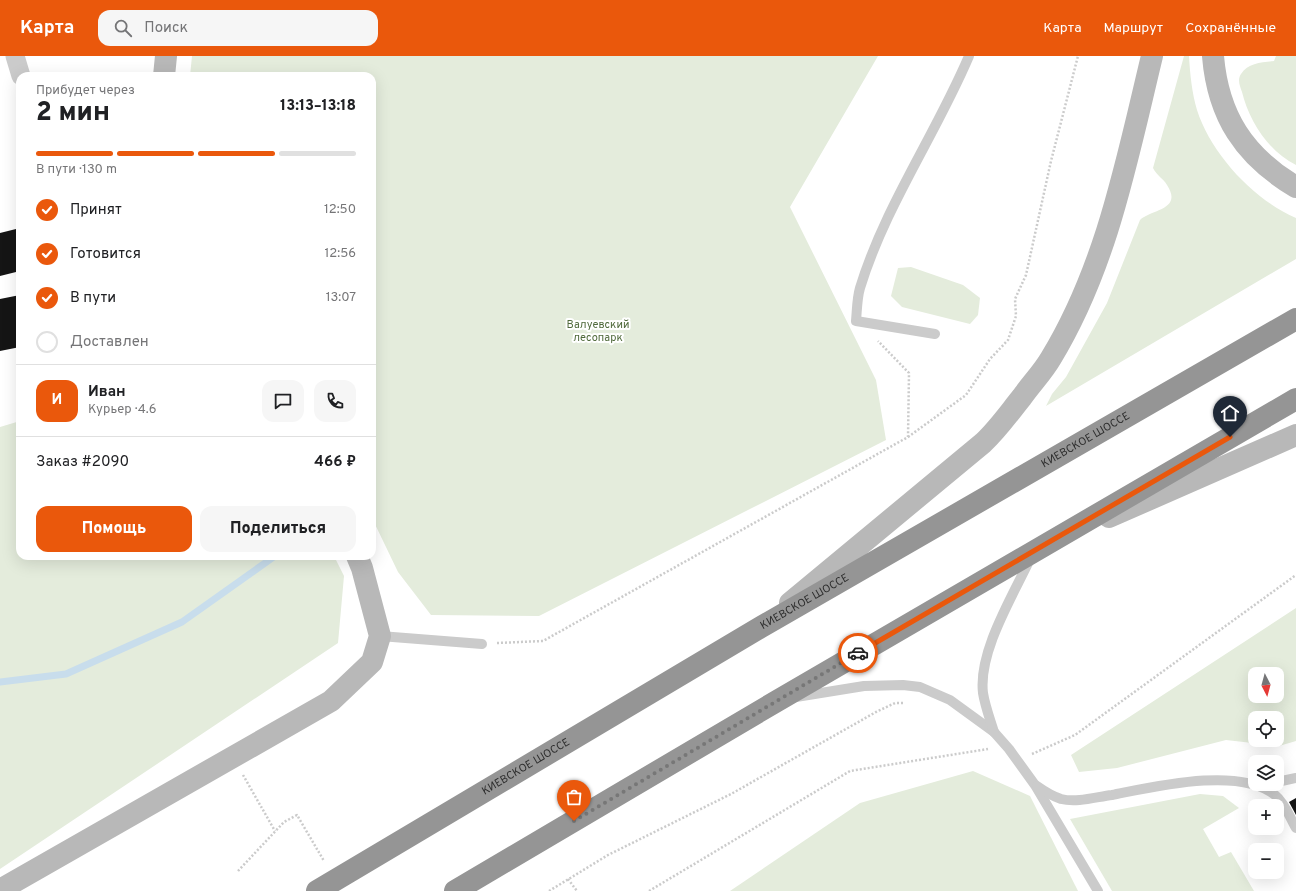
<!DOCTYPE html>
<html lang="ru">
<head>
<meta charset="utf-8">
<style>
  body { margin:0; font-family:Overpass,sans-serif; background:#f6f6f6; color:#202124; height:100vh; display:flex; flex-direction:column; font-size:15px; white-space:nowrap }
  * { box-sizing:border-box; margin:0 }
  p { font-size:13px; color:#757577 }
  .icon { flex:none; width:22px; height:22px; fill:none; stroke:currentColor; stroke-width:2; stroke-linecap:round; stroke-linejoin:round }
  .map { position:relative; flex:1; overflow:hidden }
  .details { position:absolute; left:16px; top:16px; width:360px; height:488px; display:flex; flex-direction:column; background:#fff; border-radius:12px; box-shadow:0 4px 16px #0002 }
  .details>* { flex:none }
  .needle { width:26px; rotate:174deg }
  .controls { position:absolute; left:1248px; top:611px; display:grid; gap:8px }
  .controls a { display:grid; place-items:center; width:36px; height:36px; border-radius:8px; background:#fff; box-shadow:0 4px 16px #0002; font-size:20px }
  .pin { position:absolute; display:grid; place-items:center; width:34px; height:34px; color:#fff; margin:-41px -17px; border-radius:50% 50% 50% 0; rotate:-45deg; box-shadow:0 0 4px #0007 }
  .pin .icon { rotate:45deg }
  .courier { position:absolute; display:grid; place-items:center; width:40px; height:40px; margin:-20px; border:3px solid #ea580c; border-radius:50%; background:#fff; color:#222; box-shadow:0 1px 5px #0007 }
  .head em { font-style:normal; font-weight:800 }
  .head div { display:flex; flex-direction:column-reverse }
  .head { display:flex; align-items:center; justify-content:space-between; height:68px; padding:0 20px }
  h1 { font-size:26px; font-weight:800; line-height:30px }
  .bar { display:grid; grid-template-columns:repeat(4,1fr); gap:6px 4px; align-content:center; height:48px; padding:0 20px }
  .bar i { height:5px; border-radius:3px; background:#e0e0e0 }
  .bar .current { background:#ea580c }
  .bar p { grid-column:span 4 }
  .line { display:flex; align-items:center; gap:10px; padding:0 20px; border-top:1px solid #e0e0e0 }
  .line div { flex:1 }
  .round { display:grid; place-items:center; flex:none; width:42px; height:42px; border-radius:12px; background:#f6f6f6 }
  ol { padding:0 20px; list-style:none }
  li { display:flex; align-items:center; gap:12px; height:44px }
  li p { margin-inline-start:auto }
  li .icon { padding:4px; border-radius:50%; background:#ea580c; color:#fff; stroke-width:4 }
  li:last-child { color:#757577 }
  li i { width:22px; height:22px; border:2px solid #e0e0e0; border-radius:50% }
  .button { display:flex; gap:8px; margin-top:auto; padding:8px 20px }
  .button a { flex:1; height:46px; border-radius:12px; background:#ea580c; color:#fff; font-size:16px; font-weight:800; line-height:46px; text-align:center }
  .button a+a { background:#f6f6f6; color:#202124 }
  header { display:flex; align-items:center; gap:24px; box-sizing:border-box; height:56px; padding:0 20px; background:#ea580c; color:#fff }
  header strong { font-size:19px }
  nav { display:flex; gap:22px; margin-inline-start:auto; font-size:14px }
  .search { width:280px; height:36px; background:#f6f6f6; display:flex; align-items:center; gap:10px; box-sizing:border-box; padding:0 14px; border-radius:12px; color:#757577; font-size:15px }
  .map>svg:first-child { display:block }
  .green { fill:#e4ecdc; fill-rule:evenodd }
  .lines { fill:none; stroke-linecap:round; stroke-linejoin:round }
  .stream { stroke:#c8ddec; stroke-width:7 }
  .building { fill:#151515 }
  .path { stroke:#cbcbcb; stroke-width:2.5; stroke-dasharray:2 2; stroke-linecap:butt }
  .lane { stroke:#cbcbcb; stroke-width:10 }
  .street { stroke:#cbcbcb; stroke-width:19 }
  .secondary { stroke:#b8b8b8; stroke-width:22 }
  .highway { stroke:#959595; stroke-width:22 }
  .done { stroke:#777; stroke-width:4; stroke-dasharray:0 7.2 }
  .route { stroke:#ea580c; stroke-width:5 }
  .labels { text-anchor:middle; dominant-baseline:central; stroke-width:4; stroke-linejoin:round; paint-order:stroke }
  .park-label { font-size:11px; fill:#506a3c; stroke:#fff }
  .street-label { font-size:11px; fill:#2e2e2e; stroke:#fff }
</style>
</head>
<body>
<header>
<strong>Карта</strong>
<div class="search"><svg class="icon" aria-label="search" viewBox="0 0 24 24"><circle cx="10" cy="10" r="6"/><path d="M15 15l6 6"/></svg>Поиск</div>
<nav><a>Карта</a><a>Маршрут</a><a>Сохранённые</a></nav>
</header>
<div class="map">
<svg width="1296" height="835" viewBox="0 0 1296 835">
  <rect width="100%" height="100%" fill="#fff"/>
  <g class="green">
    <path d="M192,0h686l-88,151 86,173 10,60 -347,176 -108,-1 -33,-43 -26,-54v-442h-182z"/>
    <path d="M1184,0h5c1,18 3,37 8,54 14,44 57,90 99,108v41l-250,147 6,-12 14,-17 41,-74 33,-83c12,-11 43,-10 27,-35 -4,-7 -10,-9 -14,-17z"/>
    <path d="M1276,0h20v109c-27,-13 -47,-44 -54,-73 -2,-6 -5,-12 -1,-18 7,-11 20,-12 33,-13z"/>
    <path d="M911,211l52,18 17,13 -2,17 -8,9 -68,-17 -11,-11 7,-28z"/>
    <path d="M20,365v135h314l10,20 -6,67 -338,226v-442z"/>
    <path d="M1296,552v133l-17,5 -53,-6 -109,28 -38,4 -8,-17zM1255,618h22v22h-22zM1255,662h22v22h-22z"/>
    <path d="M973,715l57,25 48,95h-348l130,-88z"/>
    <path d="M1200,738l23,2 16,12 -36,21 16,28 12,-5 23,39h-142l-42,-72z"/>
  </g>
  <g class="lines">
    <path class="stream" d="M0,626l66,-8 116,-52 93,-66"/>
  </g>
  <g class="building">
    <path d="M20,172v43l-20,5v-43z"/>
    <path d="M20,239v52l-20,4v-52z"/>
    <path d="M1296,742v17l-7,-13z"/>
  </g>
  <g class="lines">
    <g class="path">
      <path d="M908,381l58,-42 24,-36 18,-19 8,-24 -1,-17 11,-24 25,-114 27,-105"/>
      <path d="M497,587l46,-2 365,-204 1,-64 -31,-32"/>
      <path d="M1032,698l43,-19 221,-160"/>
      <path d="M243,719l32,56"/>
      <path d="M238,815l46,-49 13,-7 27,46"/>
      <path d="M568,823l9,12"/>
      <path d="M549,835l59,-36 123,-61 145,-82 19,-9h10"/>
      <path d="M649,835l201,-120 138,-22"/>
    </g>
    <g class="lane">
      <path d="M935,278l-79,-13c1,-11 1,-23 4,-33 25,-82 76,-154 109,-232"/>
      <path d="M380,580l102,8"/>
      <path d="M796,641l68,-11 39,-1 17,2 30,13 44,32 15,17 26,36 63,106"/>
      <path d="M994,676c-4,-13 -9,-26 -11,-39 -5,-42 31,-99 48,-136"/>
      <path d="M1277,726l19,-4"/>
      <path d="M1037,730c7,5 15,10 24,13 16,4 35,-2 51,-4 41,-8 128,-29 163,0 10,8 15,23 21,33"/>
    </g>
    <path class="street" d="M15,0l6,20"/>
    <g class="secondary">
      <path d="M1213,0c5,60 31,100 83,131"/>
      <path d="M164,20l2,-20"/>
      <path d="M1109,461l187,-82"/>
      <path d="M790,547l193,-160c15,-14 26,-30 39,-46 9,-13 21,-25 29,-39 56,-92 76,-199 101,-302"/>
      <path d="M0,834l331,-189 41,-39 8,-26 -18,-68 -5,-12"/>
    </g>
    <g class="highway">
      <path id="s1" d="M317,835l444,-264 535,-308"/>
      <path d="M455,835l322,-190 519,-302"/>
    </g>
  </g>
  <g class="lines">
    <path class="done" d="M574,765l284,-168"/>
    <path class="route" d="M858,597l372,-216"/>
  </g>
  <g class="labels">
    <g class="park-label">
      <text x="598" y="269">Валуевский<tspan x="598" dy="13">лесопарк</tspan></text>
    </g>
    <g class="street-label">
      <text stroke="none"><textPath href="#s1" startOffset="891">КИЕВСКОЕ ШОССЕ</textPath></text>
      <text stroke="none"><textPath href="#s1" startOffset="567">КИЕВСКОЕ ШОССЕ</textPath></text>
      <text stroke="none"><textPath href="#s1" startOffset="243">КИЕВСКОЕ ШОССЕ</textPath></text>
    </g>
  </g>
</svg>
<div class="controls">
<a><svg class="needle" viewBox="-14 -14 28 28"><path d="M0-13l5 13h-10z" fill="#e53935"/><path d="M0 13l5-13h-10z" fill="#757577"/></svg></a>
<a><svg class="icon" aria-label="locate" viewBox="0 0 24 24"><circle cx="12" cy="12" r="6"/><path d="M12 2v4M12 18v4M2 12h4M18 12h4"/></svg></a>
<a><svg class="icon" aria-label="layers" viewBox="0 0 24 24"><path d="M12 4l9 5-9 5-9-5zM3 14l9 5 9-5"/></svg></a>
<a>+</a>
<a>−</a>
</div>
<div class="pin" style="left:574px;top:765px;background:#ea580c"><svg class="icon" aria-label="bag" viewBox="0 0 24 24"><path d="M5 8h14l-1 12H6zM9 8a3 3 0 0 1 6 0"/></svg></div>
<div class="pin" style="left:1230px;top:381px;background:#1f2937"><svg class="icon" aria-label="home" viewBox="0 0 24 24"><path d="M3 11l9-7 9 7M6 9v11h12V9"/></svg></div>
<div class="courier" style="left:858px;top:597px"><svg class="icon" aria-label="car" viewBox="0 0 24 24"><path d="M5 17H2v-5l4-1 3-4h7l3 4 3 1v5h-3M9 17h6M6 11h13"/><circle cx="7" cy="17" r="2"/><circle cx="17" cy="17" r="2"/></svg></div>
<section class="details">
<div class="head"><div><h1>2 мин</h1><p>Прибудет через</p></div><em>13:13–13:18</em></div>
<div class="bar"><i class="current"></i><i class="current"></i><i class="current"></i><i></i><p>В пути · 130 m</p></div>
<ol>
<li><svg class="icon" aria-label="check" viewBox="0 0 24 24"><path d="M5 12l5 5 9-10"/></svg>Принят<p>12:50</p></li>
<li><svg class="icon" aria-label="check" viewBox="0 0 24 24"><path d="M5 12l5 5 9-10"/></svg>Готовится<p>12:56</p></li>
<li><svg class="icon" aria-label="check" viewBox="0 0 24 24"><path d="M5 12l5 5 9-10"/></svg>В пути<p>13:07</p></li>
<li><i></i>Доставлен</li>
</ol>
<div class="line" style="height:72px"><b class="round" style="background:#ea580c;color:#fff">И</b><div><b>Иван</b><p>Курьер · 4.6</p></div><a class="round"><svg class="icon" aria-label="chat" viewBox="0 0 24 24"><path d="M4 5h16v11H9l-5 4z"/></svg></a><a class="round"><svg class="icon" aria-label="phone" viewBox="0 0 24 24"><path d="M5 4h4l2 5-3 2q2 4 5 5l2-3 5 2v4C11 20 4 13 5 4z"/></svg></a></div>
<div class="line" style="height:52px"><div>Заказ #2090</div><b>466 ₽</b></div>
<div class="button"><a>Помощь</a><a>Поделиться</a></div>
</section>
</div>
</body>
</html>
